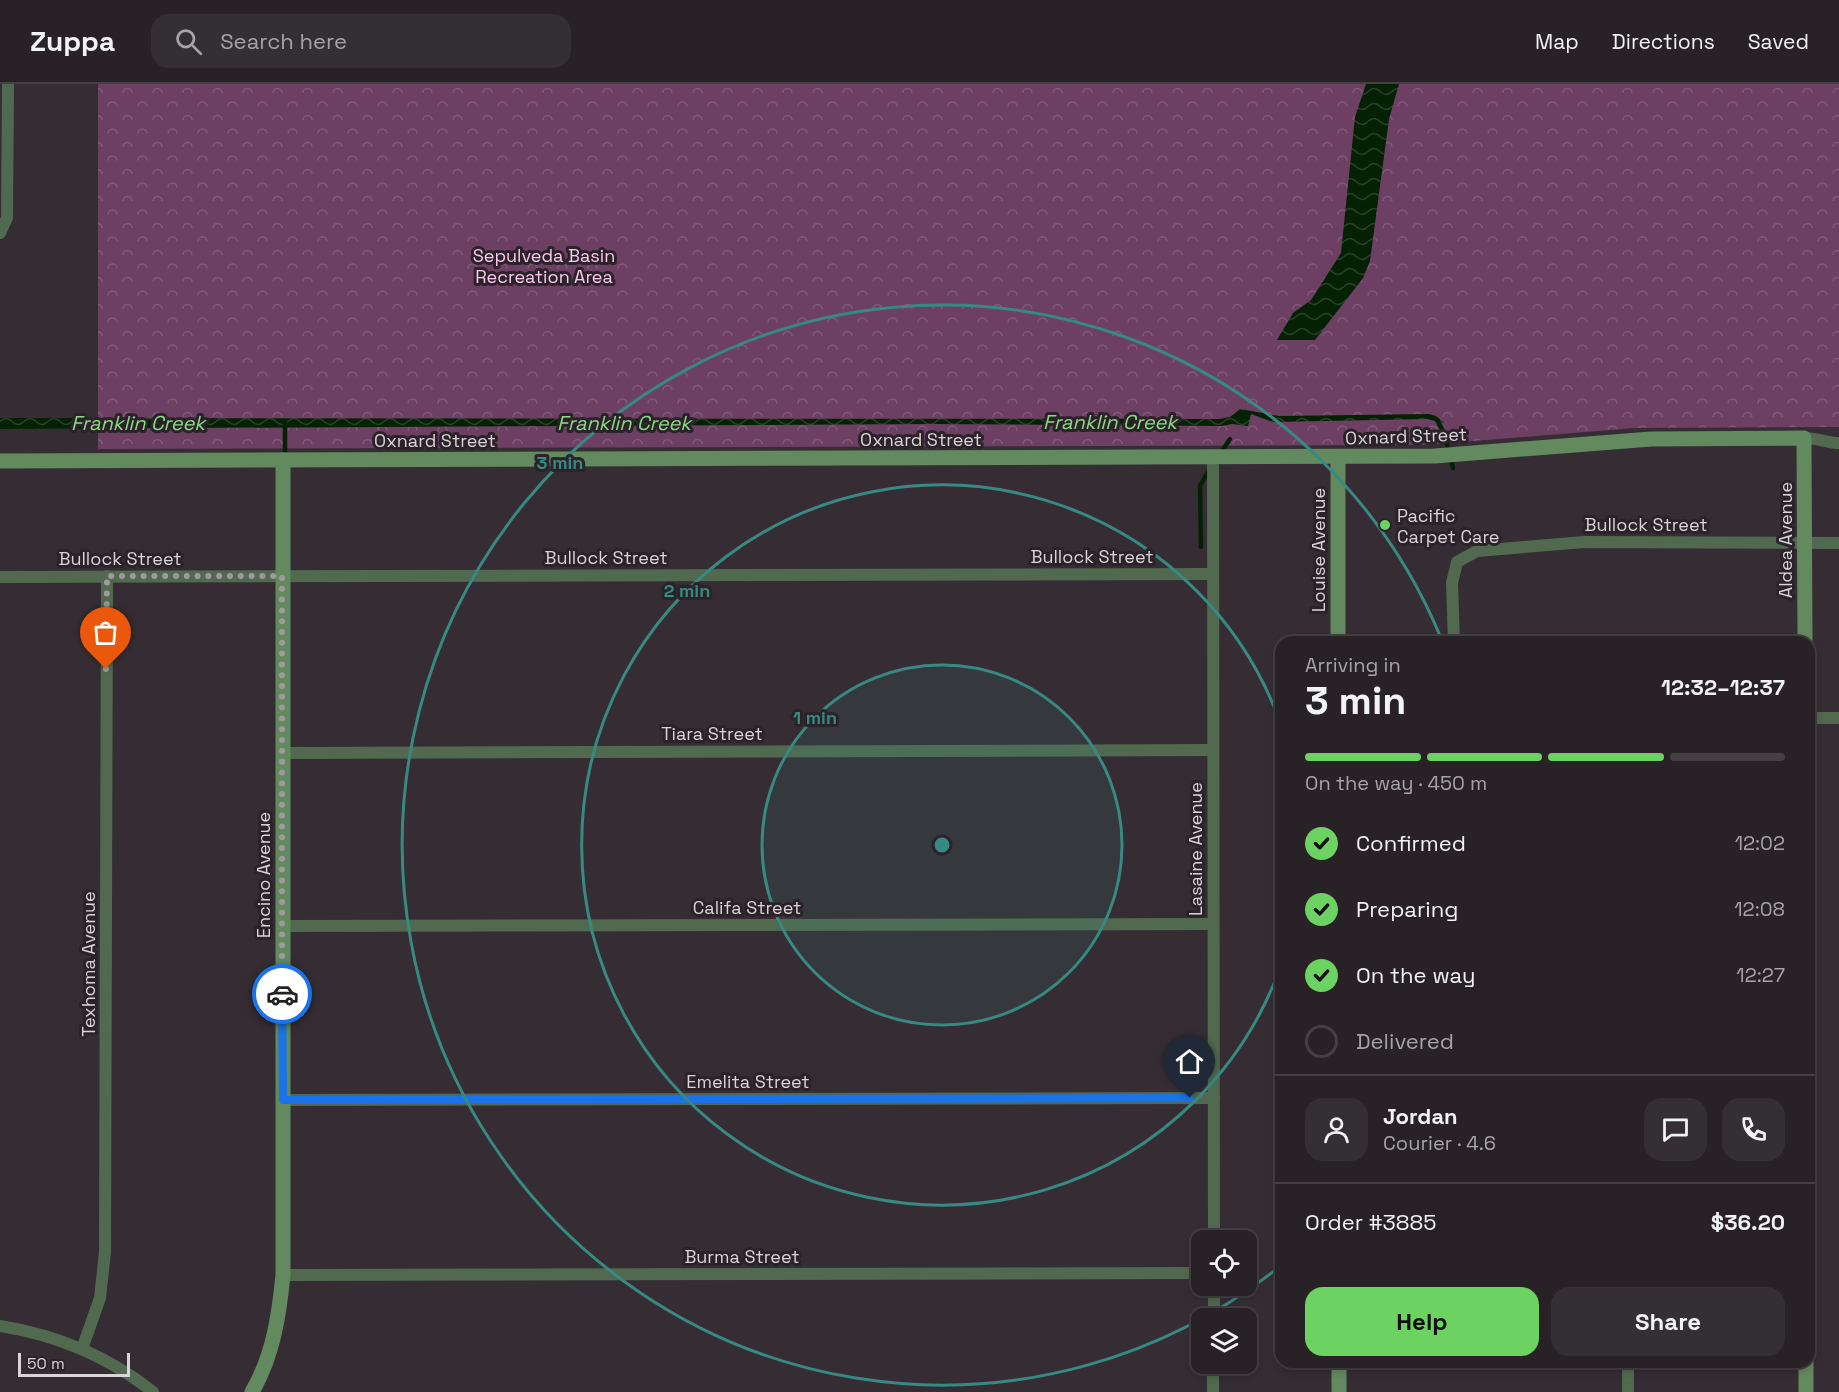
<!DOCTYPE html>
<html lang="en">
<head>
<meta charset="utf-8">
<style>
  body { margin:0; font-family:"Space Grotesk",sans-serif; background:#342f32; color:#f1f3f6; height:100vh; display:flex; flex-direction:column; font-size:22px; white-space:nowrap }
  * { box-sizing:border-box; margin:0 }
  p { font-size:20px; color:#a5a4a7 }
  .icon { flex:none; width:33px; height:33px; fill:none; stroke:currentColor; stroke-width:2; stroke-linecap:round; stroke-linejoin:round }
  .map { position:relative; flex:1; overflow:hidden }
  .panel { position:absolute; left:1275px; top:552px; width:540px; height:732px; display:flex; flex-direction:column; background:#282226; border-radius:18px; box-shadow:0 3px 9px #0003,0 0 0 2px #443f43 }
  .panel>* { flex:none }
  .tools { position:absolute; left:1191px; top:1146px; display:grid; gap:12px }
  .tools a { display:grid; place-items:center; width:66px; height:66px; border-radius:12px; background:#282226; box-shadow:0 3px 9px #0003,0 0 0 2px #443f43; font-size:30px }
  .scale { position:absolute; left:18px; bottom:15px; width:112px; box-sizing:border-box; padding-left:6px; border:3px solid #d9d4d8; border-top:0; font-size:16px; line-height:21px; white-space:nowrap; color:#d9d4d8; -webkit-text-stroke:4px #2b2329; paint-order:stroke }
  .pin { position:absolute; display:grid; place-items:center; width:51px; height:51px; color:#fff; margin:-62px -26px; border-radius:50% 50% 50% 0; rotate:-45deg; box-shadow:0 0 6px #0007 }
  .pin .icon { rotate:45deg }
  .courier { position:absolute; display:grid; place-items:center; width:60px; height:60px; margin:-30px; border:4px solid #1a73e8; border-radius:50%; background:#fff; color:#222; box-shadow:0 2px 8px #0007 }
  .head em { font-style:normal; font-weight:800 }
  .head div { display:flex; flex-direction:column-reverse }
  .head { display:flex; align-items:center; justify-content:space-between; height:102px; padding:0 30px }
  h1 { font-size:39px; font-weight:800; line-height:45px }
  .bar { display:grid; grid-template-columns:repeat(4,1fr); gap:9px 6px; align-content:center; height:72px; padding:0 30px }
  .bar i { height:8px; border-radius:4px; background:#443f43 }
  .bar .on { background:#6cd362 }
  .bar p { grid-column:span 4 }
  .line { display:flex; align-items:center; gap:15px; padding:0 30px; border-top:2px solid #443f43 }
  .line div { flex:1 }
  .round { display:grid; place-items:center; flex:none; width:63px; height:63px; border-radius:18px; background:#342f32 }
  ol { padding:0 30px; list-style:none }
  li { display:flex; align-items:center; gap:18px; height:66px }
  li p { margin-inline-start:auto }
  li .icon { padding:6px; border-radius:50%; background:#6cd362; color:#111; stroke-width:4 }
  li:last-child { color:#a5a4a7 }
  li i { width:33px; height:33px; border:3px solid #443f43; border-radius:50% }
  .action { display:flex; gap:12px; margin-top:auto; padding:12px 30px }
  .action a { flex:1; height:69px; border-radius:18px; background:#6cd362; color:#111; font-size:24px; font-weight:800; line-height:69px; text-align:center }
  .action a+a { background:#342f32; color:#f1f3f6 }
  header { display:flex; align-items:center; gap:36px; box-sizing:border-box; height:84px; padding:0 30px; background:#282226; border-bottom:2px solid #443f43 }
  header strong { font-size:28px }
  nav { display:flex; gap:33px; margin-inline-start:auto; font-size:21px }
  .search { width:420px; height:54px; background:#342f32; display:flex; align-items:center; gap:15px; box-sizing:border-box; padding:0 21px; border-radius:18px; color:#a5a4a7; font-size:22px }
  .map>svg:first-child { display:block }
  .park { fill:url(#park-crowns) }
  .water { fill:url(#water-waves) }
  .lines { fill:none; stroke-linecap:round; stroke-linejoin:round }
  .stream { stroke:#042203; stroke-width:4.5 }
  .street { stroke:#51694f; stroke-width:12 }
  .secondary { stroke:#63895f; stroke-width:15 }
  .done { stroke:#a09a9e; stroke-width:6; stroke-dasharray:0 10.8 }
  .route { stroke:#1a73e8; stroke-width:8 }
  .ring { fill:none; stroke:#378983; stroke-width:3 }
  .poi-dot { fill:#6cd362; stroke:#2b2329; stroke-width:2 }
  .labels { text-anchor:middle; dominant-baseline:central; stroke-width:6; stroke-linejoin:round; paint-order:stroke }
  .park-label { font-size:18px; fill:#fec5ef; stroke:#2b2329 }
  .street-label { font-size:18px; fill:#d9d4d8; stroke:#2b2329 }
  .poi-label { font-size:18px; fill:#d9d4d8; stroke:#2b2329; text-anchor:start }
  .water-label { font-size:20px; font-style:italic; fill:#8bda83; stroke:#2b2329 }
  .centre { fill:#378983; stroke:#2b2329; stroke-width:3 }
  .ring-label { font-size:18px; text-anchor:middle; font-weight:bold; fill:#378983; stroke:#2b2329; stroke-width:6; stroke-linejoin:round; paint-order:stroke }
</style>
</head>
<body>
<header>
<strong>Zuppa</strong>
<div class="search"><svg class="icon" aria-label="search" viewBox="0 0 24 24"><circle cx="10" cy="10" r="6"/><path d="M15 15l6 6"/></svg>Search here</div>
<nav><a>Map</a><a>Directions</a><a>Saved</a></nav>
</header>
<div class="map">
<svg width="1839" height="1308" viewBox="0 0 1839 1308">
  <defs>
    <pattern id="park-crowns" width="20" height="18" patternUnits="userSpaceOnUse" patternTransform="scale(1.5)"><rect width="20" height="18" fill="#6d3f63"/><path d="M2 6a3 3 0 1 1 6 0M12 15a3 3 0 1 1 6 0" fill="none" stroke="#815a79"/></pattern>
    <pattern id="water-waves" width="16" height="10" patternUnits="userSpaceOnUse" patternTransform="scale(1.5)"><rect width="16" height="10" fill="#042203"/><path d="M0 5q4-4 8 0t8 0" fill="none" stroke="#284127"/></pattern>
  </defs>
  <rect width="100%" height="100%" fill="#352d33"/>
  <path class="park" d="M98,0h1741v343l-204,1 -211,17 -1326,4z"/>
  <g class="water">
    <path d="M1366,0h33l-10,35 -19,142 -7,17 -48,62h-38l16,-27 18,-13 30,-47 14,-136z"/>
    <path d="M1240,325l39,7 150,-2 7,2 8,7 -17,-4 -154,3 -22,-8 -3,12 -16,-2 -10,2 -294,-2 -928,5v-11l1219,1 11,-2z"/>
  </g>
  <g class="lines">
    <g class="stream">
      <path d="M1437,336l7,13 9,35"/>
      <path d="M285,339v34"/>
      <path d="M1220,370l10,-15"/>
      <path d="M1201,463l-1,-61 10,-18"/>
    </g>
    <g class="street">
      <path d="M0,149l7,-15 1,-134"/>
      <path d="M1804,354c13,0 23,5 35,5"/>
      <path d="M1213,374l1,782"/>
      <path d="M0,493l1212,-3"/>
      <path d="M1454,558l-2,-59 5,-21 20,-11 107,-9 255,1"/>
      <path d="M1809,634h30"/>
      <path d="M284,669l929,-3"/>
      <path d="M282,842l931,-2"/>
      <path d="M283,1016l931,-2"/>
      <path d="M283,1191l919,-2"/>
      <path d="M1214,1234v-32"/>
      <path d="M0,1242c56,9 109,31 153,66"/>
      <path d="M82,1265l18,-51 5,-46 2,-676"/>
      <path d="M1213,1308v-28"/>
      <path d="M1628,1308v-30"/>
    </g>
    <g class="secondary">
      <path d="M1338,373v185"/>
      <path d="M0,377l1435,-5 216,-17 153,-1 1,204"/>
      <path d="M1339,1278v30"/>
      <path d="M1806,1278v30"/>
      <path d="M252,1308c21,-36 27,-76 31,-117v-815"/>
    </g>
  </g>
  <g class="lines">
    <path class="done" d="M106,585l1,-93h175v418"/>
    <path class="route" d="M282,910l1,106 907,-2"/>
  </g>
  <circle cx="942" cy="761" r="180" fill="#378983" fill-opacity=".12"/>
  <g class="ring">
    <circle cx="942" cy="761" r="180"/>
    <path d="M1280 884A360 360 0 1 1 1280 638"/>
    <path d="M1278 1184A540 540 0 1 1 1441 554"/>
  </g>
  <circle class="poi-dot" cx="1385" cy="441" r="6"/>
  <g class="labels">
    <g class="park-label">
      <text x="544" y="171">Sepulveda Basin<tspan x="544" dy="21">Recreation Area</tspan></text>
    </g>
    <g class="street-label">
      <text transform="translate(1406 352) rotate(-2)">Oxnard Street</text>
      <text x="921" y="355">Oxnard Street</text>
      <text x="435" y="356">Oxnard Street</text>
      <text x="1646" y="440">Bullock Street</text>
      <text transform="translate(1785 456) rotate(-90)">Aldea Avenue</text>
      <text transform="translate(1318 466) rotate(-90)">Louise Avenue</text>
      <text x="1092" y="472">Bullock Street</text>
      <text x="606" y="473">Bullock Street</text>
      <text x="120" y="474">Bullock Street</text>
      <text x="712" y="649">Tiara Street</text>
      <text transform="translate(1195 765) rotate(-90)">Lasaine Avenue</text>
      <text transform="translate(263 791) rotate(-90)">Encino Avenue</text>
      <text x="747" y="823">Califa Street</text>
      <text transform="translate(88 880) rotate(-90)">Texhoma Avenue</text>
      <text x="748" y="997">Emelita Street</text>
      <text x="742" y="1172">Burma Street</text>
    </g>
    <g class="poi-label">
      <text x="1397" y="431">Pacific<tspan x="1397" dy="21">Carpet Care</tspan></text>
    </g>
    <g class="water-label">
      <text x="1110" y="338">Franklin Creek</text>
      <text x="138" y="339">Franklin Creek</text>
      <text x="624" y="339">Franklin Creek</text>
    </g>
  </g>
  <circle cx="942" cy="761" r="9" class="centre"/>
  <g class="ring-label">
    <text x="560" y="385">3 min</text>
    <text x="687" y="513">2 min</text>
    <text x="815" y="640">1 min</text>
  </g>
</svg>
<div class="tools">
<a><svg class="icon" aria-label="locate" viewBox="0 0 24 24"><circle cx="12" cy="12" r="6"/><path d="M12 2v4M12 18v4M2 12h4M18 12h4"/></svg></a>
<a><svg class="icon" aria-label="layers" viewBox="0 0 24 24"><path d="M12 4l9 5-9 5-9-5zM3 14l9 5 9-5"/></svg></a>
</div>
<div class="scale">50 m</div>
<div class="pin" style="left:106px;top:585px;background:#ea580c"><svg class="icon" aria-label="bag" viewBox="0 0 24 24"><path d="M5 8h14l-1 12H6zM9 8a3 3 0 0 1 6 0"/></svg></div>
<div class="pin" style="left:1190px;top:1014px;background:#1f2937"><svg class="icon" aria-label="home" viewBox="0 0 24 24"><path d="M3 11l9-7 9 7M6 9v11h12V9"/></svg></div>
<div class="courier" style="left:282px;top:910px"><svg class="icon" aria-label="car" viewBox="0 0 24 24"><path d="M5 17H2v-5l4-1 3-4h7l3 4 3 1v5h-3M9 17h6M6 11h13"/><circle cx="7" cy="17" r="2"/><circle cx="17" cy="17" r="2"/></svg></div>
<section class="panel">
<div class="head"><div><h1>3 min</h1><p>Arriving in</p></div><em>12:32–12:37</em></div>
<div class="bar"><i class="on"></i><i class="on"></i><i class="on"></i><i></i><p>On the way · 450 m</p></div>
<ol>
<li><svg class="icon" aria-label="check" viewBox="0 0 24 24"><path d="M5 12l5 5 9-10"/></svg>Confirmed<p>12:02</p></li>
<li><svg class="icon" aria-label="check" viewBox="0 0 24 24"><path d="M5 12l5 5 9-10"/></svg>Preparing<p>12:08</p></li>
<li><svg class="icon" aria-label="check" viewBox="0 0 24 24"><path d="M5 12l5 5 9-10"/></svg>On the way<p>12:27</p></li>
<li><i></i>Delivered</li>
</ol>
<div class="line" style="height:108px"><a class="round"><svg class="icon" aria-label="person" viewBox="0 0 24 24"><circle cx="12" cy="8" r="4"/><path d="M4 21q1-7 8-7t8 7"/></svg></a><div><b>Jordan</b><p>Courier · 4.6</p></div><a class="round"><svg class="icon" aria-label="chat" viewBox="0 0 24 24"><path d="M4 5h16v11H9l-5 4z"/></svg></a><a class="round"><svg class="icon" aria-label="phone" viewBox="0 0 24 24"><path d="M5 4h4l2 5-3 2q2 4 5 5l2-3 5 2v4C11 20 4 13 5 4z"/></svg></a></div>
<div class="line" style="height:78px"><div>Order #3885</div><b>$36.20</b></div>
<div class="action"><a>Help</a><a>Share</a></div>
</section>
</div>
</body>
</html>
